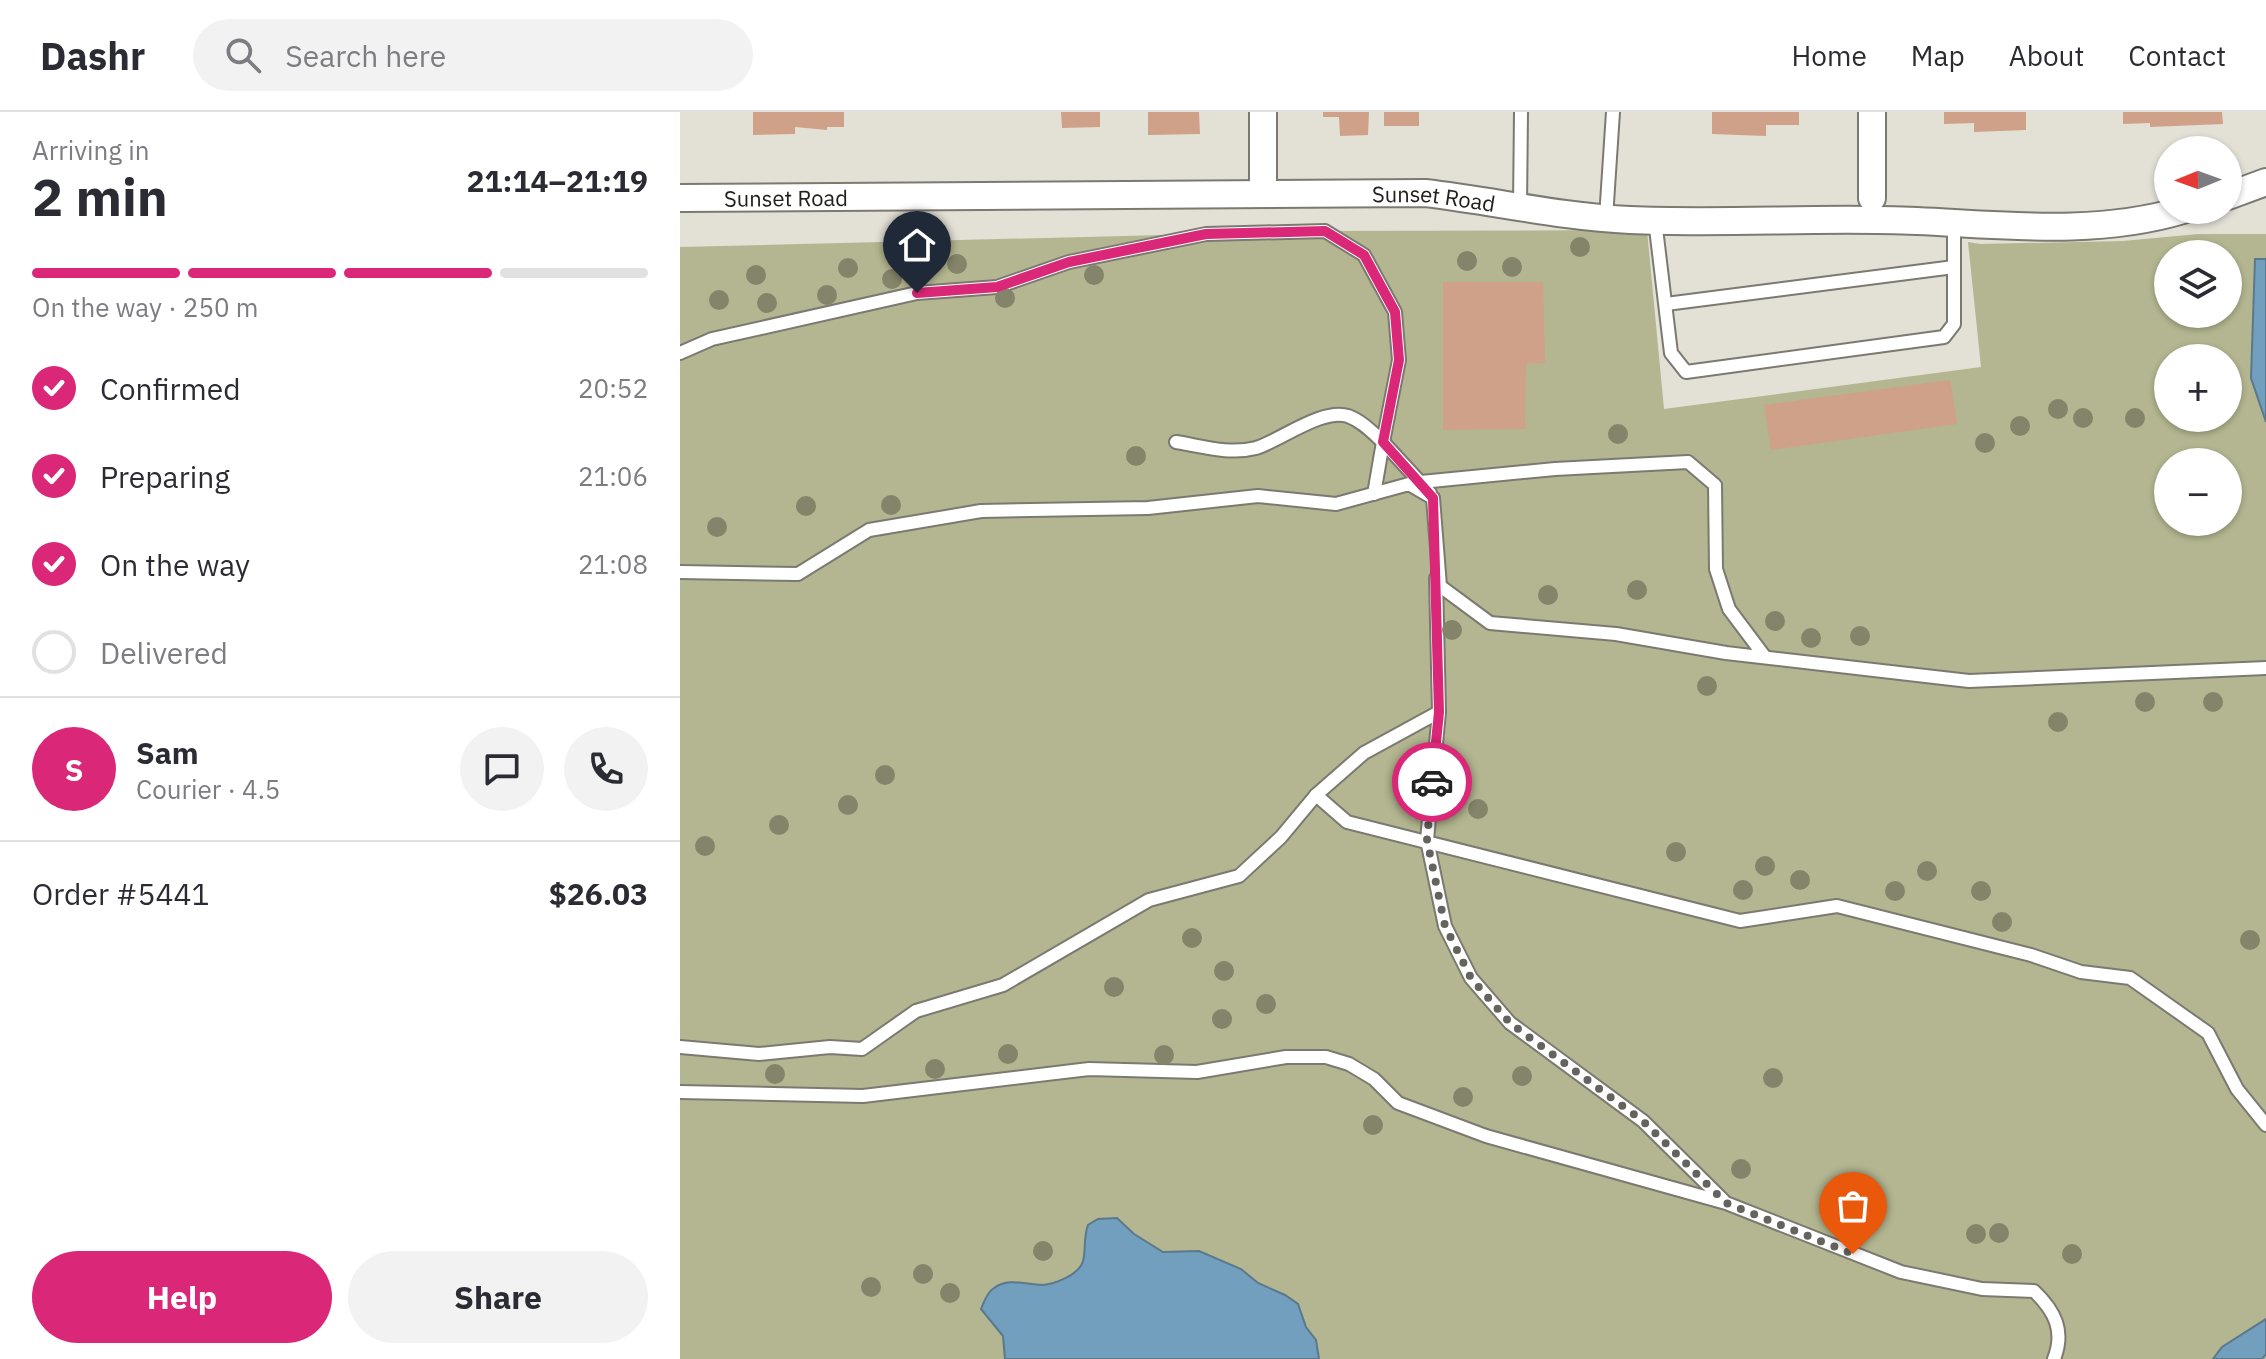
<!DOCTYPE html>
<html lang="en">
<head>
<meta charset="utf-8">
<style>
  body { margin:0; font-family:"IBM Plex Sans",sans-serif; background:#f2f2f3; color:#2b2b33; height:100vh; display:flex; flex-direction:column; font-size:30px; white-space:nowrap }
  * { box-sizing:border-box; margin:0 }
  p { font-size:26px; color:#7c7c81 }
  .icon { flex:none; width:44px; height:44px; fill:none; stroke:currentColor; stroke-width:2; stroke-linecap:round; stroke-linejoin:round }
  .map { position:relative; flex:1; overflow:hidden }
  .side { display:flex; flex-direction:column; background:#fff; width:680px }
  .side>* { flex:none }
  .needle { width:52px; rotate:269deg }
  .fabs { position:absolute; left:1474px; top:24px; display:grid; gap:16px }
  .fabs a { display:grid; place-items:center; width:88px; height:88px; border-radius:50%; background:#fff; box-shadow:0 2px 6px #0004; font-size:40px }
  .pin { position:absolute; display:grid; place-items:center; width:68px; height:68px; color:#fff; margin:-82px -34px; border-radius:50% 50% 50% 0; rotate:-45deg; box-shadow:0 0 8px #0007 }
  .pin .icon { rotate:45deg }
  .courier { position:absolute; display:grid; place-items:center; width:80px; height:80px; margin:-40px; border:6px solid #db2777; border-radius:50%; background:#fff; color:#222; box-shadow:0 2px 10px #0007 }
  .head em { font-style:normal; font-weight:700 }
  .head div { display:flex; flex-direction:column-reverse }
  .head { display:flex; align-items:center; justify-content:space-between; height:136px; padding:0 32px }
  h1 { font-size:52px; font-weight:700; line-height:60px }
  .bar { display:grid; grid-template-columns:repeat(4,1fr); gap:12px 8px; align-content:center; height:96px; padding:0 32px }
  .bar i { height:10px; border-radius:6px; background:#e1e1e2 }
  .bar .selected { background:#db2777 }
  .bar p { grid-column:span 4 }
  .line { display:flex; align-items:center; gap:20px; padding:0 32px; border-top:2px solid #e1e1e2 }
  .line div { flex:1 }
  .round { display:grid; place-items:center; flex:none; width:84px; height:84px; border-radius:42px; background:#f2f2f3 }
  ol { padding:0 32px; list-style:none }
  li { display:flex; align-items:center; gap:24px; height:88px }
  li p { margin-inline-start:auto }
  li .icon { padding:8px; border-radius:50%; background:#db2777; color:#fff; stroke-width:4 }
  li:last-child { color:#7c7c81 }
  li i { width:44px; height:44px; border:4px solid #e1e1e2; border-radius:50% }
  .primary-button { display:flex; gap:16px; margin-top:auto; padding:16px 32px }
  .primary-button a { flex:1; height:92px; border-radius:48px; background:#db2777; color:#fff; font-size:32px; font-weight:700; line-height:92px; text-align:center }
  .primary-button a+a { background:#f2f2f3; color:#2b2b33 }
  header { display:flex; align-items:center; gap:48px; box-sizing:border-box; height:112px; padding:0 40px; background:#fff; border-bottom:2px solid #e1e1e2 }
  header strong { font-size:38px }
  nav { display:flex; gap:44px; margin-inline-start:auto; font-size:28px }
  .search { width:560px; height:72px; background:#f2f2f3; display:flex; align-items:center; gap:20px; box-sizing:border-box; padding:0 28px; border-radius:44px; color:#7c7c81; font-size:30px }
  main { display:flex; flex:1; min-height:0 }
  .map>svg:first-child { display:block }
  .green { fill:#b3b690; fill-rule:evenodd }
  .water { fill:#729fbd; stroke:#5a798d; stroke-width:2 }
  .building { fill:#cfa188 }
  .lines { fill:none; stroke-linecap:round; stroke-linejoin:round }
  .service-casing { stroke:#7b7970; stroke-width:16 }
  .minor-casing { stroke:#7b7970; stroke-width:30 }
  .service { stroke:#fff; stroke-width:12 }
  .minor { stroke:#fff; stroke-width:26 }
  .tree { fill:#84846a }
  .done { stroke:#65635e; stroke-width:8; stroke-dasharray:0 14.4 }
  .route { stroke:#db2777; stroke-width:10 }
  .labels { text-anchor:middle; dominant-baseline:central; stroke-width:7; stroke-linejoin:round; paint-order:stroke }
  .street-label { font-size:22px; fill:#21201d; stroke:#fff }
</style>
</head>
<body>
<header>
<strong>Dashr</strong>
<div class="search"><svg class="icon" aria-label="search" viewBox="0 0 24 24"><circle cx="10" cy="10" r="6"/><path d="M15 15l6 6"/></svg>Search here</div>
<nav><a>Home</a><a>Map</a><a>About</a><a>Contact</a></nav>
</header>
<main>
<section class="side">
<div class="head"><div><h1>2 min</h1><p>Arriving in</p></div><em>21:14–21:19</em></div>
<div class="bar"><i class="selected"></i><i class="selected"></i><i class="selected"></i><i></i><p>On the way · 250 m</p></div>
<ol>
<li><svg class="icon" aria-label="check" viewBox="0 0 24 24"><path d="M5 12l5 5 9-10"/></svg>Confirmed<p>20:52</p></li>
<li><svg class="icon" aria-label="check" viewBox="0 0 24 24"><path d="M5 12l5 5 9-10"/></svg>Preparing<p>21:06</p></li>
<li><svg class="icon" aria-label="check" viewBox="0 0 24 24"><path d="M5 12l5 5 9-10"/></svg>On the way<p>21:08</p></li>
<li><i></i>Delivered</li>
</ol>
<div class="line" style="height:144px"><b class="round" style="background:#db2777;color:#fff">S</b><div><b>Sam</b><p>Courier · 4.5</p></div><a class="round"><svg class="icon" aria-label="chat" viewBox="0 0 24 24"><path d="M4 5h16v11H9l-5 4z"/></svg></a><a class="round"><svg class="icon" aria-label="phone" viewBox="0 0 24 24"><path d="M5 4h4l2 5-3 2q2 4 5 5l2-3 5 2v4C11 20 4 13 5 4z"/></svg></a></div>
<div class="line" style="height:104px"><div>Order #5441</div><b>$26.03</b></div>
<div class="primary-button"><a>Help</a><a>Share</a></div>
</section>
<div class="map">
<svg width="1586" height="1247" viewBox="0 0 1586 1247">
  <rect width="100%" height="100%" fill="#e3e0d6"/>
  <path class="green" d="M967,118l17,179 317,-42 -13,-125 12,2 143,-3 75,-7h68v1125h-1586v-1112l645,-16zM1488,142h60v60h-60zM1488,246h60v60h-60zM1488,350h60v60h-60z"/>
  <g class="water">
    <path d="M1575,147h11v163l-15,-44z"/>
    <path d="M437,1106l17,16 29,18 36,-1 42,18 17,14 27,12 13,9 8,23 10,13 3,19h-314l-2,-23 -22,-27c3,-7 6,-17 13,-21 15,-11 32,-3 48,-3 13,-1 37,-10 41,-24 3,-10 0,-22 5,-36l10,-6z"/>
    <path d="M1586,1207v35l-4,5h-49l9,-12z"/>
  </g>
  <g class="building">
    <path d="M73,0h91v15h-17v3l-32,-3v7l-42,1z"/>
    <path d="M381,0h39v15l-38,1z"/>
    <path d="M468,0h51l1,22 -52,1z"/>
    <path d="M643,0h46l-1,23 -28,1 -1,-19h-16z"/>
    <rect x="704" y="0" width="35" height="14"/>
    <path d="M1032,0h87v13h-33v11l-54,-2z"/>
    <path d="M1264,0h82v18l-52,2v-9l-30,1z"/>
    <path d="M1443,0h99l1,12 -73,3v-4l-27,1z"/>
    <path d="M763,170h100l2,81 -19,1 -1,65 -82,1z"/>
    <path d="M1270,268l7,44 -186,26 -7,-45z"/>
  </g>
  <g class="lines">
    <defs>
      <g id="service">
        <path d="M840,95l1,-95"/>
        <path d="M926,106l7,-106"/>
        <path d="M975,108l16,133 15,19 258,-35 10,-13v-100"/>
        <path d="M986,192l288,-37"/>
        <path d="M0,241l32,-14 205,-46 80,-6 72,-25 137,-28 119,-3 39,24 31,57 4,48 -16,82c-10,-9 -21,-21 -35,-26 -26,-8 -67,24 -92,32 -27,7 -54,-2 -80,-6"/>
        <path d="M703,330l47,51"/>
        <path d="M741,370l134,-13 133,-7 27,23 1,84 13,40 36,48"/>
        <path d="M694,382l9,-52"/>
        <path d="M0,460l118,2 71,-44 112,-19 167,-3 110,-12 78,8 73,-20 24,14 7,88 50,37 126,11 110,19 243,28 297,-13"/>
        <path d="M756,466l3,134 -12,128 18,86 26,52 39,45 133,98 80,79"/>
        <path d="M636,683l31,27 393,99 97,-15 194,49 50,17 49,6 78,55 29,56 29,36"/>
        <path d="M0,935l79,7 71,-7 32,2 54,-38 87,-26 146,-85 90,-24 42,-39 35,-42 48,-42 75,-41"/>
        <path d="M0,980l183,4 226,-27 108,3 89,-15h40l23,7 25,15 24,24 88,33 240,67 175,69 81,17 52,2c21,20 31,40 20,68"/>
      </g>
      <g id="minor">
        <path d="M1192,0v86"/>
        <path d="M583,80v-80"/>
        <path d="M1548,84l38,-14"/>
        <path id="s1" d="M0,86l745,-5c69,8 136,24 205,27 95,4 191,-3 287,1 88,4 180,15 266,-11"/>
      </g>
    </defs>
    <use href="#service" class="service-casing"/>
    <use href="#minor" class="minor-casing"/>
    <use href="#service" class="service"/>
    <use href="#minor" class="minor"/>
  </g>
  <g class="tree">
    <circle cx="900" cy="135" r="10"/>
    <circle cx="787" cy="149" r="10"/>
    <circle cx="277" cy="152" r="10"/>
    <circle cx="832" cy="155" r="10"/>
    <circle cx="168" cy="156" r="10"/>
    <circle cx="76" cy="163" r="10"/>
    <circle cx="414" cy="163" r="10"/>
    <circle cx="212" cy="167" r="10"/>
    <circle cx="147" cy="183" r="10"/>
    <circle cx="325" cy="186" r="10"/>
    <circle cx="39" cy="188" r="10"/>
    <circle cx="87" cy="191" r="10"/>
    <circle cx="1378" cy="297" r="10"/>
    <circle cx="1403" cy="306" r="10"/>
    <circle cx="1455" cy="306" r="10"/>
    <circle cx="1340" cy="314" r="10"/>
    <circle cx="938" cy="322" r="10"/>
    <circle cx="1305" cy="331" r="10"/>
    <circle cx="456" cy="344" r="10"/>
    <circle cx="211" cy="393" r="10"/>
    <circle cx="126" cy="394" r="10"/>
    <circle cx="37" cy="415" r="10"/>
    <circle cx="957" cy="478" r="10"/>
    <circle cx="868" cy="483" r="10"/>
    <circle cx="1095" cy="509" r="10"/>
    <circle cx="772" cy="518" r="10"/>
    <circle cx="1180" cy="524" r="10"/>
    <circle cx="1131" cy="526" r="10"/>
    <circle cx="1027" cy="574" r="10"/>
    <circle cx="1465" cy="590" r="10"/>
    <circle cx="1533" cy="590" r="10"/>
    <circle cx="1378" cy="610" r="10"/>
    <circle cx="205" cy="663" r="10"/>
    <circle cx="168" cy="693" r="10"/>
    <circle cx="798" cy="697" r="10"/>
    <circle cx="99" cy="713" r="10"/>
    <circle cx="25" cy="734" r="10"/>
    <circle cx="996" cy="740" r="10"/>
    <circle cx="1085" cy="754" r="10"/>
    <circle cx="1247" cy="759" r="10"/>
    <circle cx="1120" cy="768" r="10"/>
    <circle cx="1063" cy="778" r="10"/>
    <circle cx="1215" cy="779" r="10"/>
    <circle cx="1301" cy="779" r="10"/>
    <circle cx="1322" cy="810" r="10"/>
    <circle cx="512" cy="826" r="10"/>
    <circle cx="1570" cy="828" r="10"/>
    <circle cx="544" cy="859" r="10"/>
    <circle cx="434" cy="875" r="10"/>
    <circle cx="586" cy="892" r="10"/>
    <circle cx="542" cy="907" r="10"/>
    <circle cx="328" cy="942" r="10"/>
    <circle cx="484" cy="943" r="10"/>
    <circle cx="255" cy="957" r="10"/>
    <circle cx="95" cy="962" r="10"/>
    <circle cx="842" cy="964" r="10"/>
    <circle cx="1093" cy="966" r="10"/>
    <circle cx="783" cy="985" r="10"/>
    <circle cx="693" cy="1013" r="10"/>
    <circle cx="1061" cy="1057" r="10"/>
    <circle cx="1319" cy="1121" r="10"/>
    <circle cx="1296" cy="1122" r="10"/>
    <circle cx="363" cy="1139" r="10"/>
    <circle cx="1392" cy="1142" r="10"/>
    <circle cx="243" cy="1162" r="10"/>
    <circle cx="191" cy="1175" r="10"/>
    <circle cx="270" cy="1181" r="10"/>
  </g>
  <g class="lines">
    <path class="done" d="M752,670l-5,58 18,86 26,52 39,45 133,98 83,82 127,51"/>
    <path class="route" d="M237,181l80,-6 72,-25 137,-28 119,-3 39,24 31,57 4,48 -16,82 50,56 6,214 -7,70"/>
  </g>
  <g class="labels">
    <g class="street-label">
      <text stroke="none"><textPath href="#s1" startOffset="106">Sunset Road</textPath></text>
      <text stroke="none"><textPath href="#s1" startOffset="754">Sunset Road</textPath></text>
    </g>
  </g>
</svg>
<div class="fabs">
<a><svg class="needle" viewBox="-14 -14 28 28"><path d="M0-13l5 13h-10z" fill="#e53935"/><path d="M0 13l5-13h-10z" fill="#7c7c81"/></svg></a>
<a><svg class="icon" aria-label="layers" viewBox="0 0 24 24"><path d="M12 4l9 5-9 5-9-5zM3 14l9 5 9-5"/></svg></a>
<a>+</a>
<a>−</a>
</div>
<div class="pin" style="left:1173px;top:1142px;background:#ea580c"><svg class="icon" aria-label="bag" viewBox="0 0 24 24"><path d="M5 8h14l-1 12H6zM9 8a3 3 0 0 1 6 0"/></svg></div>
<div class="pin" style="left:237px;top:181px;background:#1f2937"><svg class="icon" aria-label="home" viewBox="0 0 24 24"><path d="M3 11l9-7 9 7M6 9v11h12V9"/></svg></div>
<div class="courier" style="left:752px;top:670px"><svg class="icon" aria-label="car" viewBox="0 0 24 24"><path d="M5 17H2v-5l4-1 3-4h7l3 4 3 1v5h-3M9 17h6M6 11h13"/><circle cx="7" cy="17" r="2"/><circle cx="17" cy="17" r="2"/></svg></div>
</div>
</main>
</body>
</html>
